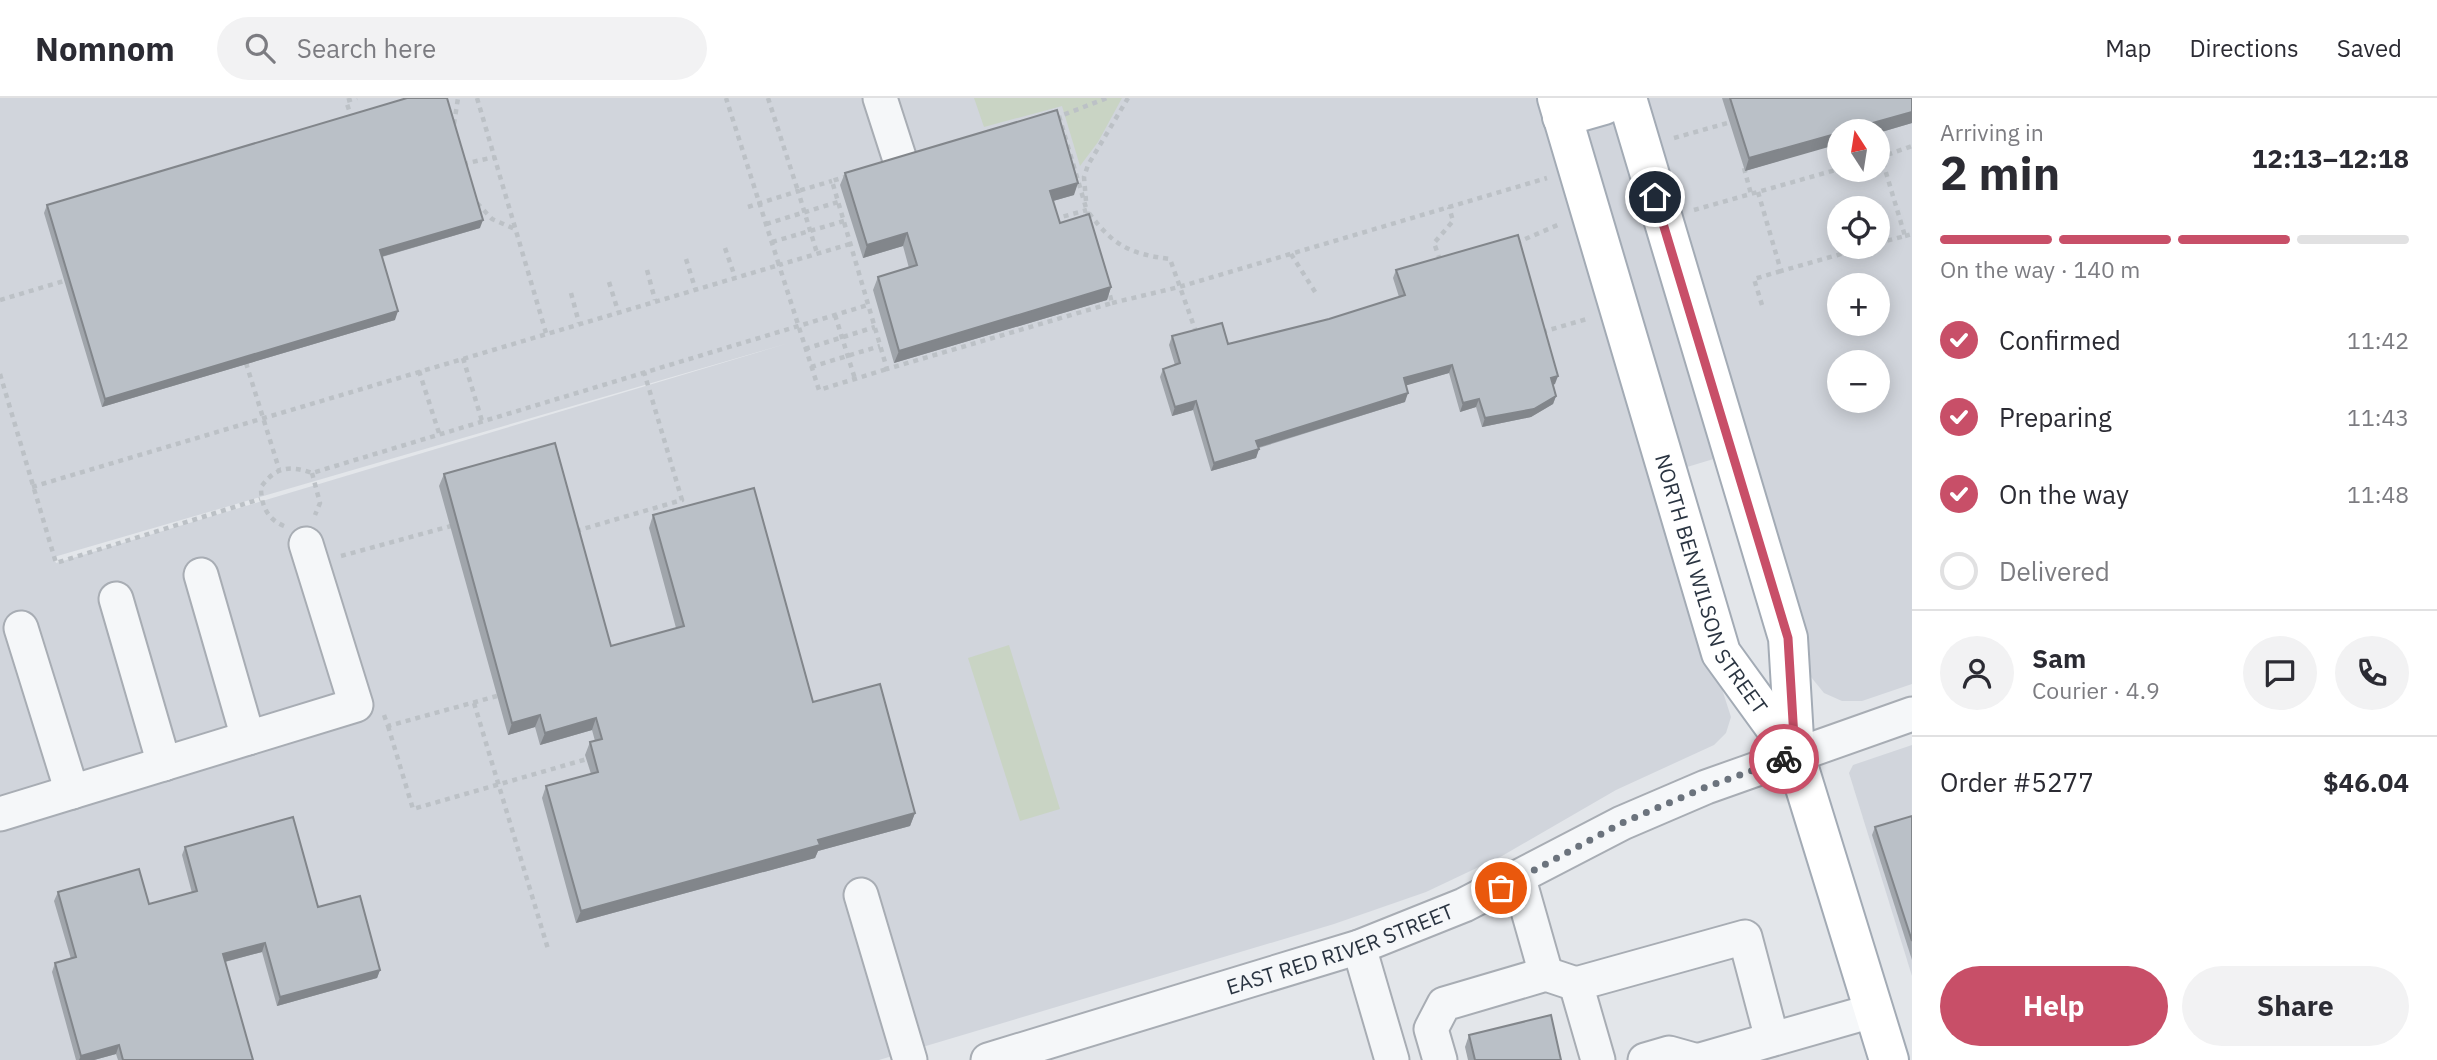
<!DOCTYPE html>
<html lang="en">
<head>
<meta charset="utf-8">
<style>
  body { margin:0; font-family:"IBM Plex Sans",sans-serif; background:#f2f2f3; color:#2b2b33; height:100vh; display:flex; flex-direction:column; font-size:26px; white-space:nowrap }
  * { box-sizing:border-box; margin:0 }
  p { font-size:23px; color:#7c7c81 }
  .icon { flex:none; width:38px; height:38px; fill:none; stroke:currentColor; stroke-width:2; stroke-linecap:round; stroke-linejoin:round }
  .map { position:relative; flex:1; overflow:hidden }
  .panel { display:flex; flex-direction:column; background:#fff; width:525px }
  .panel>* { flex:none }
  .needle { width:46px; rotate:348deg }
  .tools { position:absolute; left:1827px; top:21px; display:grid; gap:14px }
  .tools a { display:grid; place-items:center; width:63px; height:63px; border-radius:50%; background:#fff; box-shadow:0 4px 18px #0003; font-size:35px }
  .pin { position:absolute; display:grid; place-items:center; width:60px; height:60px; color:#fff; margin:-30px; border:4px solid #fff; border-radius:50%; box-shadow:0 2px 7px #0007 }
  .courier { position:absolute; display:grid; place-items:center; width:70px; height:70px; margin:-35px; border:5px solid #c84f68; border-radius:50%; background:#fff; color:#222; box-shadow:0 2px 9px #0007 }
  .summary em { font-style:normal; font-weight:800 }
  .summary div { display:flex; flex-direction:column-reverse }
  .summary { display:flex; align-items:center; justify-content:space-between; height:119px; padding:0 28px }
  h1 { font-size:46px; font-weight:800; line-height:52px }
  .bar { display:grid; grid-template-columns:repeat(4,1fr); gap:10px 7px; align-content:center; height:84px; padding:0 28px }
  .bar i { height:9px; border-radius:5px; background:#e1e1e2 }
  .bar .on { background:#c84f68 }
  .bar p { grid-column:span 4 }
  .line { display:flex; align-items:center; gap:18px; padding:0 28px; border-top:2px solid #e1e1e2 }
  .line div { flex:1 }
  .round { display:grid; place-items:center; flex:none; width:74px; height:74px; border-radius:37px; background:#f2f2f3 }
  ol { padding:0 28px; list-style:none }
  li { display:flex; align-items:center; gap:21px; height:77px }
  li p { margin-inline-start:auto }
  li .icon { padding:7px; border-radius:50%; background:#c84f68; color:#fff; stroke-width:4 }
  li:last-child { color:#7c7c81 }
  li i { width:38px; height:38px; border:4px solid #e1e1e2; border-radius:50% }
  .primary-button { display:flex; gap:14px; margin-top:auto; padding:14px 28px }
  .primary-button a { flex:1; height:80px; border-radius:42px; background:#c84f68; color:#fff; font-size:28px; font-weight:800; line-height:80px; text-align:center }
  .primary-button a+a { background:#f2f2f3; color:#2b2b33 }
  header { display:flex; align-items:center; gap:42px; box-sizing:border-box; height:98px; padding:0 35px; background:#fff; border-bottom:2px solid #e1e1e2 }
  header strong { font-size:33px }
  nav { display:flex; gap:38px; margin-inline-start:auto; font-size:24px }
  .search { width:490px; height:63px; background:#f2f2f3; display:flex; align-items:center; gap:18px; box-sizing:border-box; padding:0 24px; border-radius:38px; color:#7c7c81; font-size:26px }
  main { display:flex; flex:1; min-height:0 }
  .map>svg:first-child { display:block }
  .built { fill:#d1d5dc; fill-rule:evenodd }
  .green { fill:#c9d4c4 }
  .lines { fill:none; stroke-linecap:round; stroke-linejoin:round }
  .minor-casing { stroke:#a8adb4; stroke-width:37 }
  .major-casing { stroke:#a3abb5; stroke-width:42 }
  .path { stroke:#bcc1c6; stroke-width:4.5; stroke-dasharray:5 5; stroke-linecap:butt }
  .minor { stroke:#f5f7f9; stroke-width:33 }
  .major { stroke:#fff; stroke-width:38 }
  .wall { fill:#a0a5ab }
  .shaded-wall { fill:#82868b }
  .building { fill:#bac0c7; stroke:#82868b; stroke-width:2 }
  .done { stroke:#6b737d; stroke-width:7; stroke-dasharray:0 12.6 }
  .route { stroke:#c84f68; stroke-width:9 }
  .labels { text-anchor:middle; dominant-baseline:central; stroke-width:6; stroke-linejoin:round; paint-order:stroke }
  .street-label { font-size:21px; fill:#2b3542; stroke:#f2f5f8 }
</style>
</head>
<body>
<header>
<strong>Nomnom</strong>
<div class="search"><svg class="icon" aria-label="search" viewBox="0 0 24 24"><circle cx="10" cy="10" r="6"/><path d="M15 15l6 6"/></svg>Search here</div>
<nav><a>Map</a><a>Directions</a><a>Saved</a></nav>
</header>
<main>
<div class="map">
<svg width="1912" height="962" viewBox="0 0 1912 962">
  <rect width="100%" height="100%" fill="#e3e6ea"/>
  <g class="built">
    <path d="M0,0h1912v586l-50,17h-20l-18,-8 -13,-16 -71,-226 -86,26 77,240 -5,16 -12,12 -98,45 -114,66 -76,36 -92,32 -455,136h-879zM1839,33h39v39h-39zM1839,110h39v39h-39zM1839,187h39v39h-39zM789,245l-733,220 -2,-5v-1zM1839,264h39v39h-39z"/>
    <path d="M1912,647v231l-63,-203 4,-8z"/>
  </g>
  <g class="green">
    <path d="M974,0h148l-24,44 -18,24 -18,-60 -78,21z"/>
    <path d="M1009,547l51,164 -40,12 -52,-163z"/>
  </g>
  <g class="lines">
    <defs>
      <g id="minor">
        <path d="M880,0l20,62"/>
        <path d="M201,477l47,163"/>
        <path d="M116,501l48,165"/>
        <path d="M21,530l51,164"/>
        <path d="M0,716l356,-109 -50,-161"/>
        <path d="M1519,781l27,95"/>
        <path d="M861,797l49,165"/>
        <path d="M1359,849l33,113"/>
        <path id="s1" d="M988,962l371,-113 105,-42 158,-82 84,-36 206,-73"/>
        <path d="M1440,962l-9,-31 13,-25 102,-30 30,10"/>
        <path d="M1598,962l-22,-76 169,-47 27,102"/>
        <path d="M1645,962l24,-7 25,7"/>
        <path d="M1700,962l172,-49"/>
      </g>
      <g id="major">
        <path id="s2" d="M1557,0l164,555 74,102 94,305"/>
        <path d="M1627,0l161,540 7,117"/>
        <path d="M1562,19l42,-12 5,-7"/>
      </g>
    </defs>
    <use href="#minor" class="minor-casing"/>
    <use href="#major" class="major-casing"/>
    <g class="path">
      <path d="M477,0l69,235"/>
      <path d="M768,0l30,93 34,-10"/>
      <path d="M1059,18l30,102"/>
      <path d="M1055,20l52,-20"/>
      <path d="M352,21l-6,-18 11,-3"/>
      <path d="M454,26l4,-26"/>
      <path d="M1878,35l3,23 24,80 -27,7"/>
      <path d="M1674,40l57,-16"/>
      <path d="M1839,46l-3,1 3,10"/>
      <path d="M1878,60l34,-12"/>
      <path d="M463,66l32,-7"/>
      <path d="M1744,70l7,26"/>
      <path d="M848,78l-16,5 55,188 225,-66 -4,-15"/>
      <path d="M1758,94l23,79 85,-24"/>
      <path d="M1086,103l-2,-24 4,-12 40,-67"/>
      <path d="M477,105l15,16 25,11"/>
      <path d="M748,109l50,-16 19,62"/>
      <path d="M1694,112l145,-41"/>
      <path d="M1089,115c24,32 40,41 81,46l26,73"/>
      <path d="M1054,121l33,-9"/>
      <path d="M766,126l72,-22"/>
      <path d="M1905,138l7,-2"/>
      <path d="M772,144l72,-21"/>
      <path d="M1516,145l44,-19"/>
      <path d="M850,146l-71,21 40,125 68,-21"/>
      <path d="M725,150l10,29"/>
      <path d="M1291,156l26,41"/>
      <path d="M686,161l9,29"/>
      <path d="M1440,162l-6,-17 19,-22 -4,-14"/>
      <path d="M647,172l8,30"/>
      <path d="M609,184l9,29"/>
      <path d="M571,195l8,30"/>
      <path d="M0,202l64,-19"/>
      <path d="M1112,205l67,-16 368,-109"/>
      <path d="M1762,207l-8,-26 27,-8"/>
      <path d="M835,217l20,64"/>
      <path d="M1542,234l45,-13"/>
      <path d="M805,251l70,-22"/>
      <path d="M463,260l19,63"/>
      <path d="M246,265l33,106"/>
      <path d="M811,269l69,-21"/>
      <path d="M419,273l20,62"/>
      <path d="M0,276l56,189 204,-64"/>
      <path d="M312,375l8,30 -5,12"/>
      <path d="M32,389l747,-222 -53,-167"/>
      <path d="M284,428c-17,-7 -23,-21 -23,-39 14,-20 29,-22 51,-14l556,-168"/>
      <path d="M576,433l106,-31 -38,-128"/>
      <path d="M341,458l110,-30"/>
      <path d="M474,605l74,246"/>
      <path d="M384,617l4,11 109,-30"/>
      <path d="M388,628l25,83 174,-50"/>
    </g>
    <use href="#minor" class="minor"/>
    <use href="#major" class="major"/>
  </g>
  <g class="wall">
    <path d="M1722,0h190v25l-34,10v-2l-133,40z"/>
    <path d="M845,75l229,22 -21,6 7,22 51,64 -4,13 -213,63 -21,-73 5,-13 31,-9 -6,-22 -40,12 -23,-73z"/>
    <path d="M47,107l433,23 -98,29 13,63 -293,87 -58,-194z"/>
    <path d="M1396,172l159,114 -2,1 3,11 -3,8 -22,13 -49,10 -6,-20 -16,5 -11,-39 -43,12 -1,17 -146,46v1l-3,9 -45,13 -18,-61 -21,6 -12,-39 3,-8 12,-4 -6,-20 3,-9 56,8 101,-25 70,-22 -6,-19z"/>
    <path d="M444,376l167,172 65,-18 -27,-100 4,-13 160,187 102,111 -5,13 -92,25 -3,7 -239,65 -34,-125 4,-12 45,-12 -6,-19 5,-13 5,-1 -3,-11 -52,15 -5,-18 -27,8 -69,-249z"/>
    <path d="M1912,718v144l-40,-125 3,-8z"/>
    <path d="M185,749l133,60 62,63 -3,8 -100,28 -15,-54 -37,10 28,98h-135l-2,-6 -22,6h-18l-24,-88 3,-9 16,-4 -17,-58 4,-9 91,12 43,-11 -10,-38z"/>
    <path d="M1469,937l92,25h-93l-3,-13z"/>
  </g>
  <g class="shaded-wall">
    <path d="M1912,14v11l-34,10v-2h-34z"/>
    <path d="M1839,35v11l-94,27 4,-13z"/>
    <path d="M1078,85l-4,12 -28,8 4,-12z"/>
    <path d="M483,122l-3,8 -103,30 3,-8z"/>
    <path d="M907,135l-4,13 -40,12 4,-13z"/>
    <path d="M1111,189l-4,13 -213,63 5,-12z"/>
    <path d="M398,213l-3,9 -293,87 3,-8z"/>
    <path d="M1452,267l-3,8 -48,14 3,-9z"/>
    <path d="M1558,278l-3,8 -7,2 3,-8z"/>
    <path d="M1408,295l-3,9 -152,47 3,-8z"/>
    <path d="M1556,298l-3,8 -22,13 -49,10 3,-9z"/>
    <path d="M1479,301l-3,8 -16,5 3,-9z"/>
    <path d="M1196,303l-3,9 -21,6 3,-9z"/>
    <path d="M1259,351l-3,9 -45,13 3,-8z"/>
    <path d="M540,617l-5,12 -27,8 4,-12z"/>
    <path d="M596,620l-4,12 -52,15 5,-12z"/>
    <path d="M915,715l-5,13 -92,25 -3,7 -239,65 5,-12 237,-71z"/>
    <path d="M265,845l-3,9 -42,11 3,-9z"/>
    <path d="M380,872l-3,8 -100,28 3,-9z"/>
    <path d="M119,947l-3,9 -22,6h-15l2,-4z"/>
  </g>
  <g class="building">
    <path d="M407,0h40l36,122 -103,30 18,61 -293,88 -58,-194z"/>
    <path d="M1730,0h182v14l-68,19h-5v2l-90,25z"/>
    <path d="M1057,12l21,73 -28,8 10,32 29,-9 22,73 -212,64 -21,-74 39,-12 -10,-32 -40,12 -22,-72z"/>
    <path d="M1518,137l40,141 -7,2 5,18 -22,13 -49,9 -6,-19 -16,4 -11,-38 -48,13 4,15 -152,48 3,8 -45,14 -18,-62 -21,6 -12,-38 17,-6 -8,-27 50,-13 6,21 101,-25 76,-24 -9,-25z"/>
    <path d="M555,345l56,203 73,-20 -31,-111 101,-27 59,214 67,-18 35,129 -97,27 2,5 -239,66 -35,-125 52,-14 -8,-30 12,-3 -6,-21 -51,15 -5,-18 -28,8 -68,-249z"/>
    <path d="M1912,718v125l-37,-114z"/>
    <path d="M293,719l25,90 42,-11 20,74 -100,27 -15,-54 -42,11 30,106h-130l-4,-15 -38,11 -26,-93 21,-6 -18,-65 81,-23 10,35 48,-13 -12,-44z"/>
    <path d="M1551,917l10,45h-86l-6,-25z"/>
  </g>
  <g class="lines">
    <path class="done" d="M1501,790l121,-65 84,-36 78,-28"/>
    <path class="route" d="M1655,99l133,441 7,117 -11,4"/>
  </g>
  <g class="labels">
    <g class="street-label">
      <text stroke="none"><textPath href="#s2" startOffset="511">NORTH BEN WILSON STREET</textPath></text>
      <text stroke="none"><textPath href="#s1" startOffset="369">EAST RED RIVER STREET</textPath></text>
    </g>
  </g>
</svg>
<div class="tools">
<a><svg class="needle" viewBox="-14 -14 28 28"><path d="M0-13l5 13h-10z" fill="#e53935"/><path d="M0 13l5-13h-10z" fill="#7c7c81"/></svg></a>
<a><svg class="icon" aria-label="locate" viewBox="0 0 24 24"><circle cx="12" cy="12" r="6"/><path d="M12 2v4M12 18v4M2 12h4M18 12h4"/></svg></a>
<a>+</a>
<a>−</a>
</div>
<div class="pin" style="left:1501px;top:790px;background:#ea580c"><svg class="icon" aria-label="bag" viewBox="0 0 24 24"><path d="M5 8h14l-1 12H6zM9 8a3 3 0 0 1 6 0"/></svg></div>
<div class="pin" style="left:1655px;top:99px;background:#1f2937"><svg class="icon" aria-label="home" viewBox="0 0 24 24"><path d="M3 11l9-7 9 7M6 9v11h12V9"/></svg></div>
<div class="courier" style="left:1784px;top:661px"><svg class="icon" aria-label="bike" viewBox="0 0 24 24"><circle cx="6" cy="16" r="4"/><circle cx="18" cy="16" r="4"/><path d="M6 16l4-8h5l3 8M10 8l3 8H6M13 5h3"/></svg></div>
</div>
<section class="panel">
<div class="summary"><div><h1>2 min</h1><p>Arriving in</p></div><em>12:13–12:18</em></div>
<div class="bar"><i class="on"></i><i class="on"></i><i class="on"></i><i></i><p>On the way · 140 m</p></div>
<ol>
<li><svg class="icon" aria-label="check" viewBox="0 0 24 24"><path d="M5 12l5 5 9-10"/></svg>Confirmed<p>11:42</p></li>
<li><svg class="icon" aria-label="check" viewBox="0 0 24 24"><path d="M5 12l5 5 9-10"/></svg>Preparing<p>11:43</p></li>
<li><svg class="icon" aria-label="check" viewBox="0 0 24 24"><path d="M5 12l5 5 9-10"/></svg>On the way<p>11:48</p></li>
<li><i></i>Delivered</li>
</ol>
<div class="line" style="height:126px"><a class="round"><svg class="icon" aria-label="person" viewBox="0 0 24 24"><circle cx="12" cy="8" r="4"/><path d="M4 21q1-7 8-7t8 7"/></svg></a><div><b>Sam</b><p>Courier · 4.9</p></div><a class="round"><svg class="icon" aria-label="chat" viewBox="0 0 24 24"><path d="M4 5h16v11H9l-5 4z"/></svg></a><a class="round"><svg class="icon" aria-label="phone" viewBox="0 0 24 24"><path d="M5 4h4l2 5-3 2q2 4 5 5l2-3 5 2v4C11 20 4 13 5 4z"/></svg></a></div>
<div class="line" style="height:91px"><div>Order #5277</div><b>$46.04</b></div>
<div class="primary-button"><a>Help</a><a>Share</a></div>
</section>
</main>
</body>
</html>
